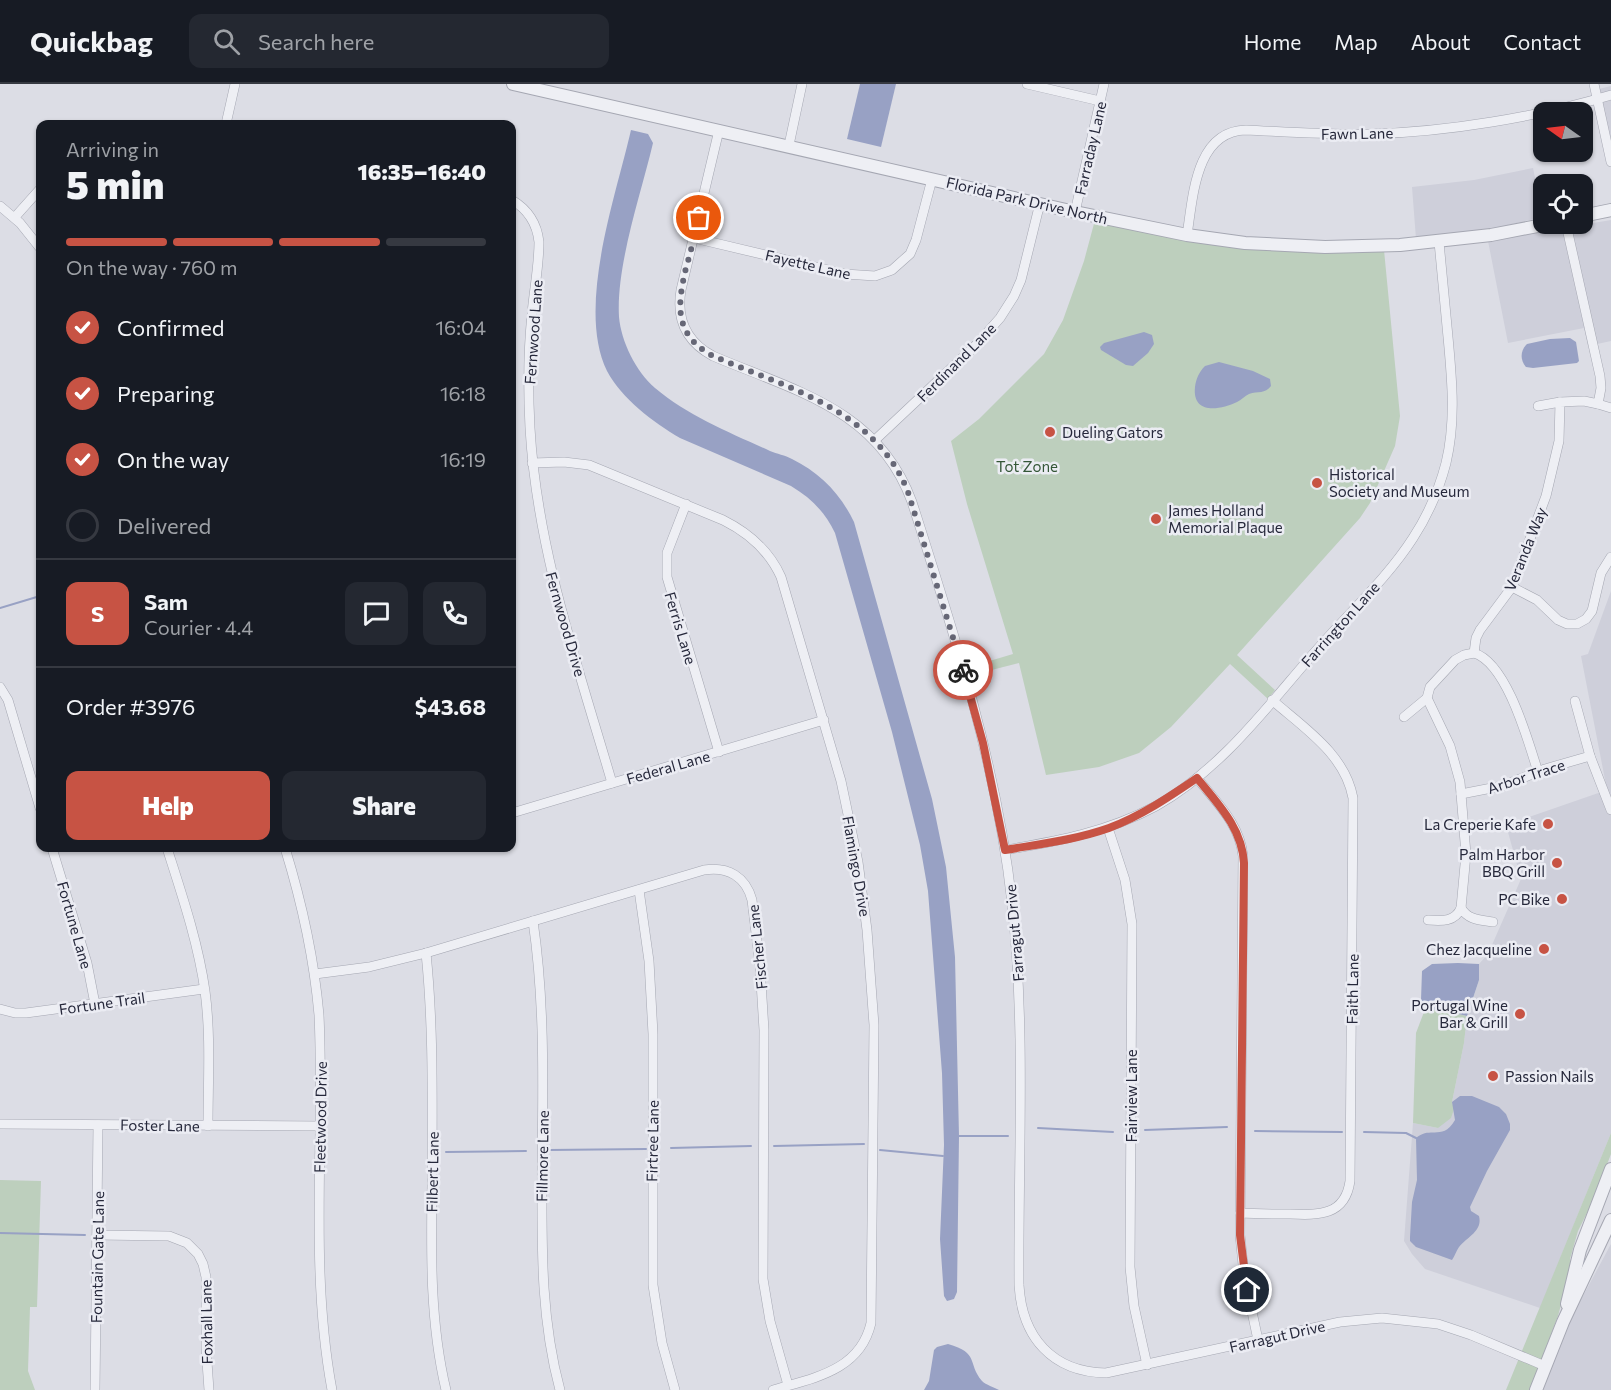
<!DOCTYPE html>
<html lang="en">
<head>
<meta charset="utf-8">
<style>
  body { margin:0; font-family:Commissioner,sans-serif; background:#242831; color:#f1f3f6; height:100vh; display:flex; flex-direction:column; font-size:22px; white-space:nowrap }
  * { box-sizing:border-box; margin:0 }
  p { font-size:20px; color:#9ea1a6 }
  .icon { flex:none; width:33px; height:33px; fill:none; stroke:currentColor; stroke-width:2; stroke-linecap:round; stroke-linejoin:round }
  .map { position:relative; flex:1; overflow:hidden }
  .panel { position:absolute; left:36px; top:36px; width:480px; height:732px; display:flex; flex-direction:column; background:#171b24; border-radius:12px; box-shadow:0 2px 4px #0004 }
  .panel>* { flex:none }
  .needle { width:39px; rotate:284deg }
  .controls { position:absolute; left:1533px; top:18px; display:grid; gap:12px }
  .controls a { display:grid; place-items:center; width:60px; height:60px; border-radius:12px; background:#171b24; box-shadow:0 2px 4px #0004; font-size:30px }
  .pin { position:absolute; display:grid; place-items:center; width:51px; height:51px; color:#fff; margin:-26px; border:3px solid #fff; border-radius:50%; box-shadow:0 2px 6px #0007 }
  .courier { position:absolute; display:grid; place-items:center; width:60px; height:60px; margin:-30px; border:4px solid #c75344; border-radius:50%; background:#fff; color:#222; box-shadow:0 2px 8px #0007 }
  .head em { font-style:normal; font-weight:800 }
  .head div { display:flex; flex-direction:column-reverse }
  .head { display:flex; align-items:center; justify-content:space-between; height:102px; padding:0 30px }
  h1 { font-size:39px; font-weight:800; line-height:45px }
  .bar { display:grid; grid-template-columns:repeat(4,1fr); gap:9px 6px; align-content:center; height:72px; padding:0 30px }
  .bar i { height:8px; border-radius:4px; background:#363941 }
  .bar .active { background:#c75344 }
  .bar p { grid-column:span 4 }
  .line { display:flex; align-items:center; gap:15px; padding:0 30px; border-top:2px solid #363941 }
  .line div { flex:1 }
  .round { display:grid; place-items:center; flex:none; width:63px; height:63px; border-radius:12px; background:#242831 }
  ol { padding:0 30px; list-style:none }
  li { display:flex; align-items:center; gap:18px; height:66px }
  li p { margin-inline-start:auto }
  li .icon { padding:6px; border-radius:50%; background:#c75344; color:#fff; stroke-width:4 }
  li:last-child { color:#9ea1a6 }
  li i { width:33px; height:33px; border:3px solid #363941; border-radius:50% }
  .cta { display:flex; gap:12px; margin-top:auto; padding:12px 30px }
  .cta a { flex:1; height:69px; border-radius:12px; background:#c75344; color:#fff; font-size:24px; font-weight:800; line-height:69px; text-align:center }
  .cta a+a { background:#242831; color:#f1f3f6 }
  header { display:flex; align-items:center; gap:36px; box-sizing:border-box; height:84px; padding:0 30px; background:#171b24; border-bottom:2px solid #363941 }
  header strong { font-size:28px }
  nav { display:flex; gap:33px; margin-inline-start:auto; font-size:21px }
  .search { width:420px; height:54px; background:#242831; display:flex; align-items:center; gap:15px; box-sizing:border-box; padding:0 21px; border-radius:12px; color:#9ea1a6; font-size:22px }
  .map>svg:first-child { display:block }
  .built { fill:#cecfda }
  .green { fill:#bdcfbd }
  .water { fill:#98a1c4 }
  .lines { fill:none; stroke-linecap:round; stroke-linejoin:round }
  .stream { stroke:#98a1c4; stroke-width:2 }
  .minor-casing { stroke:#a5a7b2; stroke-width:10 }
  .tertiary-casing { stroke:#a5a7b2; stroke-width:14 }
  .minor { stroke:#eeeff4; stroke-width:9 }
  .tertiary { stroke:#eeeff4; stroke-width:12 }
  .done { stroke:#666776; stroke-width:6; stroke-dasharray:0 10.8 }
  .route { stroke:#c75344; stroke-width:8 }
  .poi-dot { fill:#c75344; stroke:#ebecf3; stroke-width:2 }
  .labels { text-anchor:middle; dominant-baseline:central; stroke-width:5; stroke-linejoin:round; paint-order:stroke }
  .street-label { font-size:15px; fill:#26283b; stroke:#ebecf3 }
  .poi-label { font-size:15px; fill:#26283b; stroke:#ebecf3; text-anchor:end }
  .park-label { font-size:15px; fill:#345637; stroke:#ebecf3 }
</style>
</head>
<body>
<header>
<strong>Quickbag</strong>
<div class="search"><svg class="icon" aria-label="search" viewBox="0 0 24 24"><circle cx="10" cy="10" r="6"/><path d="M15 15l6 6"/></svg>Search here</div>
<nav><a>Home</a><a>Map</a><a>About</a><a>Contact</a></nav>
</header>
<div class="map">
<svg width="1611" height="1306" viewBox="0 0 1611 1306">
  <rect width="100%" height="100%" fill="#dcdde5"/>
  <g class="built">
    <path d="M1611,2v54l-12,-51z"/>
    <path d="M1533,84l10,49 -66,15 -61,7 -4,-52 62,-7z"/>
    <path d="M1611,136v121l-23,5 -4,-18 -76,15 -20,-102z"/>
    <path d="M1611,507v542l-71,175 -115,-39 -13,-15 -8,-13 9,-118 25,5 14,-26 12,-59 3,-27 12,-36v-16l9,-10 33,-75 -15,-54 101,-35 -26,-134 7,-2z"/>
    <path d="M1611,1160v146h-68l26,-68z"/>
  </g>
  <g class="green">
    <path d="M1095,136l84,13 205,17 16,166 -5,30 -25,57 -10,15 -123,137 38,35 -7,9 -38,-35 -59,63 -32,26 -40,14 -53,8 -27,-112 -51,13 -2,-8 47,-14 -46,-150 -16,-63 28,-22 65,-65 19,-34 21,-59z"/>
    <path d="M1438,925l29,7 -3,27 -12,59 2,7 -3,9 -13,10 -25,-5 3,-90 8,-21z"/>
    <path d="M1611,1049v21l-18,47 -15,30 -8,28 2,5 -14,52 -28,74h-24z"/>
    <path d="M0,1096l41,1 -4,126h-7l-2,64 7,19h-35z"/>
  </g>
  <g class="water">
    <path d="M860,0h36l-15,63 -34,-8z"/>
    <path d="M631,46l17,4 5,9c-12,51 -37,122 -34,174 2,24 17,55 36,71 33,28 76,45 115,63 7,3 15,4 22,8 28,14 48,34 62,63l78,277 14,68 9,90 4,179 -2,156 -3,7 -7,2 -3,-5 -4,-57 4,-94 -2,-72 -14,-182 -8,-46 -28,-113 -57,-199c-10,-21 -24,-35 -44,-47l-111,-48c-27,-16 -58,-39 -73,-67 -31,-64 9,-175 24,-241z"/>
    <path d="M1144,248l8,3 2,9 -6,9 -15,13 -7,-1 -25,-15 -1,-3 4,-4z"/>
    <path d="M1570,254l6,4 3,19 -2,2 -44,5 -7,-1c-6,-7 -6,-16 1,-23l23,-5z"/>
    <path d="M1219,278l34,9 17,8 1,7c-6,8 -13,5 -22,8 -4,2 -8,6 -12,8 -17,8 -45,13 -42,-15 1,-8 4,-15 10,-21z"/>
    <path d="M1458,879l21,1v16l-12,36 -29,-7 -14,3 -3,-12 1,-29 10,-7z"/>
    <path d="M1460,1012h12l27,11 7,7 4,10v6l-23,41 -17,36 1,4 8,5c4,15 -12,21 -20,31 -3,4 -4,9 -7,13l-36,-13 -6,-6v-4l2,-35 5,-22 -1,-42c15,-13 26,4 39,-18l-3,-18z"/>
    <path d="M948,1260c32,9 19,19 34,37 4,4 12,6 17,9h-75l5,-9 5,-31 3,-3z"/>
  </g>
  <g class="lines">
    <g class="stream">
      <path d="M0,524l40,-12"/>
      <path d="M1038,1044l75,4"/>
      <path d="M1145,1046l82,-3"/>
      <path d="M1255,1047l87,1"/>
      <path d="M1364,1048l42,1 10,5"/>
      <path d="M959,1052h49"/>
      <path d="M774,1062l90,-2"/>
      <path d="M671,1064l80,-2"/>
      <path d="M549,1066l97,-1"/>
      <path d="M880,1066l63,6"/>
      <path d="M446,1068l80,-1"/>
      <path d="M0,1149l85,2"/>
    </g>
    <defs>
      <g id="minor">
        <path d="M1027,0l73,17"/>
        <path d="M1594,0l17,78"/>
        <path d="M226,40l9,-40"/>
        <path d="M719,46l-38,160c-5,30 6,52 32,66 82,35 165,53 199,146 42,131 85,263 100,401 14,127 6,254 7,382 3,52 33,87 87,88l234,-51 42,-4 56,6 33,11 74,31"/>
        <path d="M789,61l13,-61"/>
        <path d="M512,116c15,9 25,23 27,42 0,24 -5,48 -7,72 -4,38 -4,76 -2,114 7,123 48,238 82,355"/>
        <path d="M0,122l20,17 20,25"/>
        <path d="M1075,128l29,-128"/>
        <path d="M15,133l25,-28"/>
        <path d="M1187,151c6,-37 8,-104 59,-105 42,2 83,5 125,4 75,-2 167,-17 240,-39"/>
        <path d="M694,154l151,36 30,2 17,-6 18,-16 6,-14 16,-61"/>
        <path d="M1598,320l13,4"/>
        <path d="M1538,322l22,-4"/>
        <path d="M875,356l102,-96 23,-26 14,-22 7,-16 19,-77"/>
        <path d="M532,379l32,-1 25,3 134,55c26,13 46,30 58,57l60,204 17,81 9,68 7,95 -3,298c-11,48 -58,55 -98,67"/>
        <path d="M686,420l-19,49v24l52,175"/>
        <path d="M1512,503l25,13 21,20 9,4h10l9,-5 6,-8 9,-38 10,-16"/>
        <path d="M1474,569c33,10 54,88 64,119"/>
        <path d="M0,603l8,13 32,108"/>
        <path d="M1427,614l23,48 10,36 6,72 -5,54"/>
        <path d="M1575,617l15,55 21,54"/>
        <path d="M1404,633l23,-19 3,-11 25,-27 9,-5 10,-2 2,-15 4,-8 32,-43 34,-91 13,-55 1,-39 24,-1 14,3 3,-16 -1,-12 -34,-152"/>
        <path d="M1197,694c19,24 43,46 46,78l-3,379 4,39 14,66"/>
        <path d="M1461,710l41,-8 43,-17 45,-13"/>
        <path d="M512,729l312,-93"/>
        <path d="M1108,744l17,52 7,44 -2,343 4,39 13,59"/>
        <path d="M52,764l35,115 8,41"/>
        <path d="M167,764c15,47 31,94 38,143 6,45 3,90 3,135"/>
        <path d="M285,764c17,55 29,110 34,167 6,125 -10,251 13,375"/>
        <path d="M1005,766c53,-9 103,-18 151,-44 68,-38 115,-105 165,-161 31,-35 67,-68 92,-107 15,-23 26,-48 33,-75 10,-42 6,-83 2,-126 -3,-32 -6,-63 -9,-95"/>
        <path d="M639,806l10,71 4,73v251l9,58 13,47"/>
        <path d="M1428,836c14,1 27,2 33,-12 7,12 19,12 32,14"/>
        <path d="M533,837c12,82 10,164 9,247 0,75 -2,148 18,222"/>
        <path d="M426,869c8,78 6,155 6,233 -1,68 -2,137 14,204"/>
        <path d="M315,890l54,-7 57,-14 278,-83c24,-4 42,7 48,30l8,66 4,64 -1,249 7,42 18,64"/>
        <path d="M0,925l15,4h11l178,-24"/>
        <path d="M0,1040l320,2"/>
        <path d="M1240,1129c16,1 32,1 48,1 29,1 57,3 62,-33l3,-383c-8,-44 -49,-70 -81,-98"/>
        <path d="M97,1151l72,1 18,7 11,11 5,10 3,13v71l3,42"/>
        <path d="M95,1306l3,-265"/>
      </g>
      <g id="tertiary">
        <path d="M513,0l562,128 112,23 58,8 80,4 75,-2 91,-10 57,-11"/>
        <path d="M1582,132l29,-6"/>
        <path d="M1567,1220l13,-54 31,-81"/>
        <path d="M1536,1306l27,-68 48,-102"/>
      </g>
    </defs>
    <use href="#minor" class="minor-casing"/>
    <use href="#tertiary" class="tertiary-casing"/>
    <use href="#minor" class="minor"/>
    <use href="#tertiary" class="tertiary"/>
  </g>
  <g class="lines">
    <path class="done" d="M699,134c-4,16 -8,33 -13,50 -9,38 -12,67 27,88 74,32 162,53 195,136l55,178"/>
    <path class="route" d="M963,586l20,73 22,107c35,-6 70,-10 104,-22 32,-12 60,-31 88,-50 21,26 45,50 47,85l-4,372 7,55"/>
  </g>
  <g class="poi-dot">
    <circle cx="1050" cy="348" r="6"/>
    <circle cx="1317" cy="399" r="6"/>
    <circle cx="1156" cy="435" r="6"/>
    <circle cx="1548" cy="740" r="6"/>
    <circle cx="1557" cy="779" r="6"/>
    <circle cx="1562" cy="815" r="6"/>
    <circle cx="1544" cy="865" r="6"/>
    <circle cx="1520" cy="930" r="6"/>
    <circle cx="1493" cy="992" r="6"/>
  </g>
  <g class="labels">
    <g class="street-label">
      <text transform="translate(1357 49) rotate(-1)">Fawn Lane</text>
      <text transform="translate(1090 64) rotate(-77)">Farraday Lane</text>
      <text transform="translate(1027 116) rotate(13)">Florida Park Drive North</text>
      <text transform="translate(808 180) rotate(13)">Fayette Lane</text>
      <text transform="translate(533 248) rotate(-86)">Fernwood Lane</text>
      <text transform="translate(956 278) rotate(-45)">Ferdinand Lane</text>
      <text transform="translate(1525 465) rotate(-68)">Veranda Way</text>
      <text transform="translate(566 540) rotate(74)">Fernwood Drive</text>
      <text transform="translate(1340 540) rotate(-48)">Farrington Lane</text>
      <text transform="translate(681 544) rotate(73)">Ferris Lane</text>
      <text transform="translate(668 683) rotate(-16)">Federal Lane</text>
      <text transform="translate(1526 692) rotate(-18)">Arbor Trace</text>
      <text transform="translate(857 782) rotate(80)">Flamingo Drive</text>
      <text transform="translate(75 841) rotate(74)">Fortune Lane</text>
      <text transform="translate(1014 849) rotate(-95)">Farragut Drive</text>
      <text transform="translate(757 863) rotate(-96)">Fischer Lane</text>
      <text transform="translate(1352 905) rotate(-89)">Faith Lane</text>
      <text transform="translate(102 919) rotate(-8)">Fortune Trail</text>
      <text transform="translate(1131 1012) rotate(-90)">Fairview Lane</text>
      <text transform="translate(320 1033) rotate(-89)">Fleetwood Drive</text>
      <text transform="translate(160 1041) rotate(1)">Foster Lane</text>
      <text transform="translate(652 1057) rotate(-89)">Firtree Lane</text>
      <text transform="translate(542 1072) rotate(-89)">Fillmore Lane</text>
      <text transform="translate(432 1088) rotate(-89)">Filbert Lane</text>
      <text transform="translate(97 1173) rotate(-89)">Fountain Gate Lane</text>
      <text transform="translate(206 1238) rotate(-91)">Foxhall Lane</text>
      <text transform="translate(1277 1252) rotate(-13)">Farragut Drive</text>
    </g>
    <g class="poi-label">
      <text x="1062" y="348" text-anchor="start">Dueling Gators</text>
      <text x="1329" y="390" text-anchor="start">Historical<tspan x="1329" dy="17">Society and Museum</tspan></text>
      <text x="1168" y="426" text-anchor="start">James Holland<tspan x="1168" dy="17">Memorial Plaque</tspan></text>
      <text x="1536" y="740">La Creperie Kafe</text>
      <text x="1545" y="770">Palm Harbor<tspan x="1545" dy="17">BBQ Grill</tspan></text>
      <text x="1550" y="815">PC Bike</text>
      <text x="1532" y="865">Chez Jacqueline</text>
      <text x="1508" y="921">Portugal Wine<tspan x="1508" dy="17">Bar &amp; Grill</tspan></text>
      <text x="1505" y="992" text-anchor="start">Passion Nails</text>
    </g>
    <g class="park-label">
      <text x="1027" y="382">Tot Zone</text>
    </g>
  </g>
</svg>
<div class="controls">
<a><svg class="needle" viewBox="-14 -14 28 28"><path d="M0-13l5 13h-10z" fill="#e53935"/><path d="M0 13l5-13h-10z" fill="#9ea1a6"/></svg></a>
<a><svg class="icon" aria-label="locate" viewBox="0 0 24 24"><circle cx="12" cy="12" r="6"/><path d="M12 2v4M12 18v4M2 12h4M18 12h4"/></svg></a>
</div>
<div class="pin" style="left:699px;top:134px;background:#ea580c"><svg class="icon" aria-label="bag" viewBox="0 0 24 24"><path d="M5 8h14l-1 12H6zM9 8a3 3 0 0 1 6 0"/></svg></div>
<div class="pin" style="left:1247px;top:1206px;background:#1f2937"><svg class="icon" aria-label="home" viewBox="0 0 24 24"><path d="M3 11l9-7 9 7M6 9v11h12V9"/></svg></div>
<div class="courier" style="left:963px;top:586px"><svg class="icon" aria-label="bike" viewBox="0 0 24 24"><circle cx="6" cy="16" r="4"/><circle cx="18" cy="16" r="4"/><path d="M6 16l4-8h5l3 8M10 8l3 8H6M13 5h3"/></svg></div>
<section class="panel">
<div class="head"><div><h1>5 min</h1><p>Arriving in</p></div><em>16:35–16:40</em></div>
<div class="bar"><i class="active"></i><i class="active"></i><i class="active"></i><i></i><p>On the way · 760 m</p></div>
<ol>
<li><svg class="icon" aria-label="check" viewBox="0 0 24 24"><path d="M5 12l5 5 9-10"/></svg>Confirmed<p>16:04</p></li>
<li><svg class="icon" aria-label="check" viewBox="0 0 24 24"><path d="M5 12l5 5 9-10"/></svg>Preparing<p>16:18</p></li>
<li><svg class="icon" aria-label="check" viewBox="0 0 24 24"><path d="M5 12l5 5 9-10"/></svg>On the way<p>16:19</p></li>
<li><i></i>Delivered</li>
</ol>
<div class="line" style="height:108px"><b class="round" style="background:#c75344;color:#fff">S</b><div><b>Sam</b><p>Courier · 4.4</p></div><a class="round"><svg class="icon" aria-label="chat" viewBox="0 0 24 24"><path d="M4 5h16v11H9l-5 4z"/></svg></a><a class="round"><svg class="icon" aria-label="phone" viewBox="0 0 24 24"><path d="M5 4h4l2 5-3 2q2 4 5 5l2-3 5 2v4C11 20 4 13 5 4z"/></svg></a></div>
<div class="line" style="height:78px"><div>Order #3976</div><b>$43.68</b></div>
<div class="cta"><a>Help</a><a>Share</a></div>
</section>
</div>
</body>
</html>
